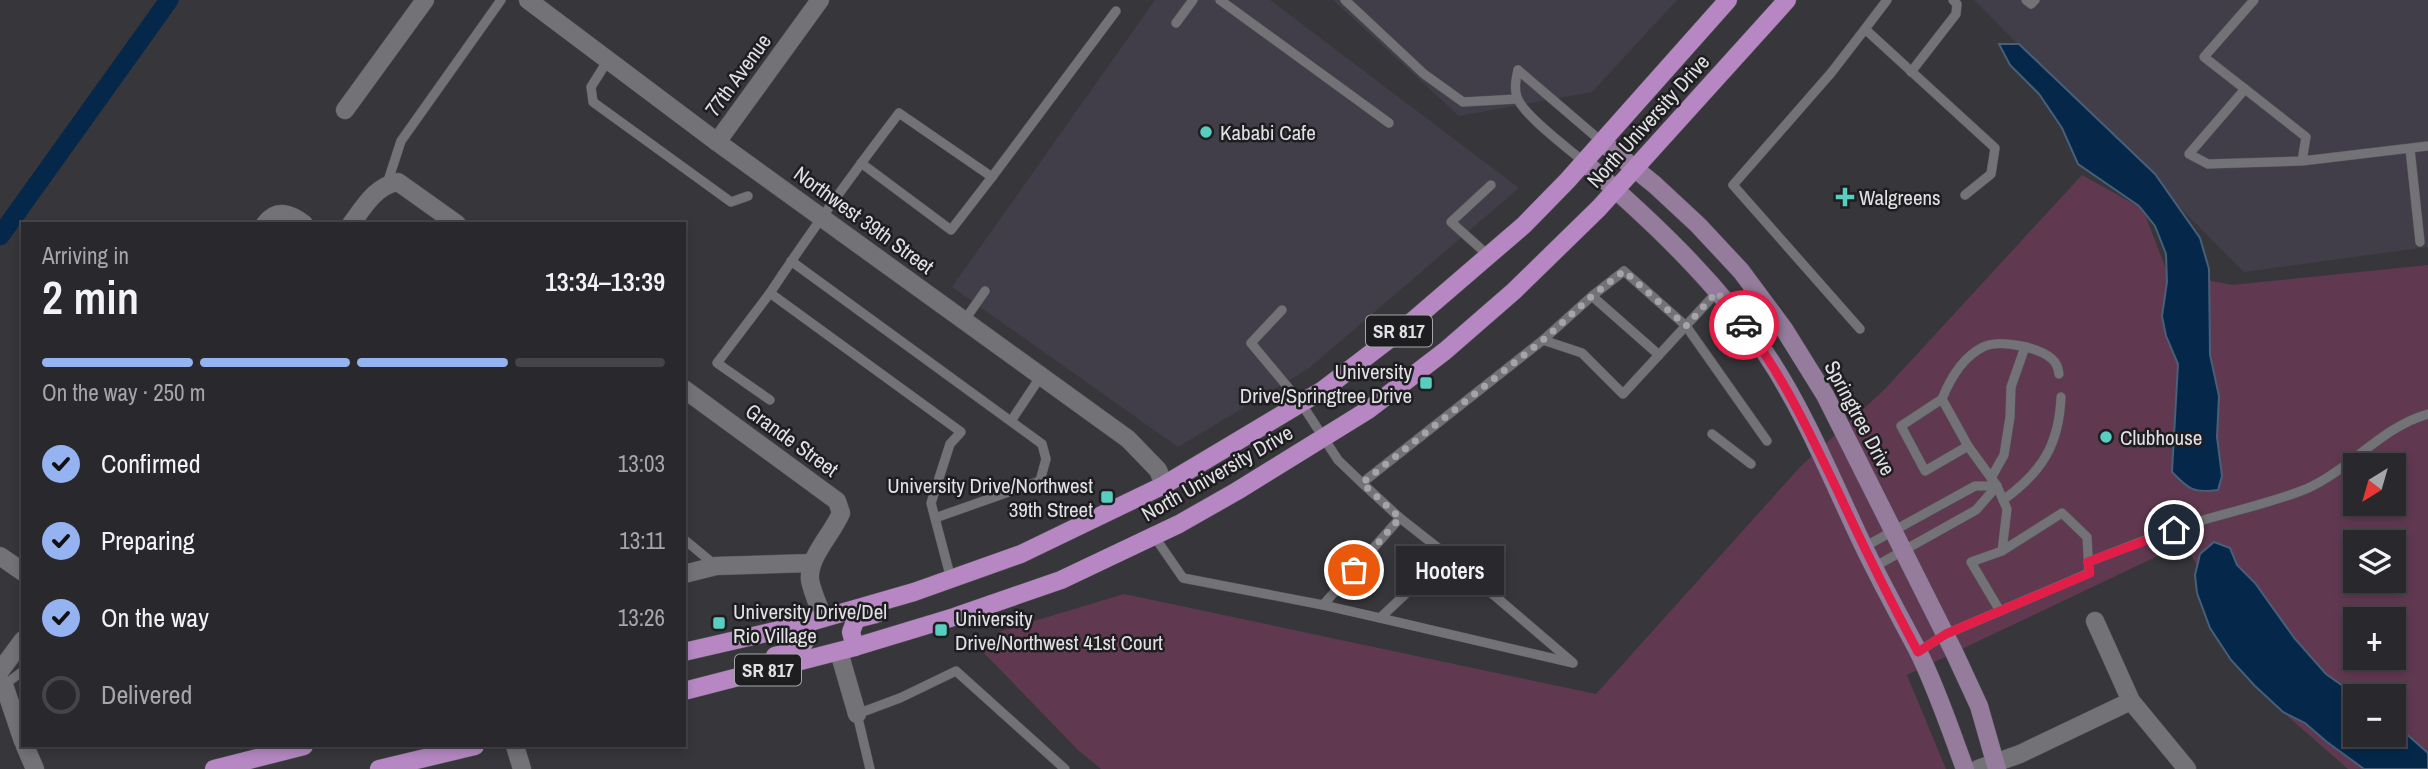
<!DOCTYPE html>
<html lang="en">
<head>
<meta charset="utf-8">
<style>
  body { margin:0; font-family:"Archivo Narrow",sans-serif; background:#353438; color:#f1f3f6; height:100vh; display:flex; flex-direction:column; font-size:26px; white-space:nowrap }
  * { box-sizing:border-box; margin:0 }
  p { font-size:23px; color:#a5a6a9 }
  .icon { flex:none; width:38px; height:38px; fill:none; stroke:currentColor; stroke-width:2; stroke-linecap:round; stroke-linejoin:round }
  .map { position:relative; flex:1; overflow:hidden }
  .details { position:absolute; left:21px; top:222px; width:665px; height:525px; display:flex; flex-direction:column; background:#29282c; border-radius:0px; box-shadow:0 4px 10px #0003,0 0 0 2px #454448 }
  .details>* { flex:none }
  .needle { width:46px; rotate:217deg }
  .tools { position:absolute; left:2343px; top:453px; display:grid; gap:14px }
  .tools a { display:grid; place-items:center; width:63px; height:63px; border-radius:0px; background:#29282c; box-shadow:0 4px 10px #0003,0 0 0 2px #454448; font-size:35px }
  .pin { position:absolute; display:grid; place-items:center; width:60px; height:60px; color:#fff; margin:-30px; border:4px solid #fff; border-radius:50%; box-shadow:0 2px 7px #0007 }
  .courier { position:absolute; display:grid; place-items:center; width:70px; height:70px; margin:-35px; border:5px solid #e11d48; border-radius:50%; background:#fff; color:#222; box-shadow:0 2px 9px #0007 }
  .bubble { position:absolute; height:49px; border-radius:0px; background:#29282c; box-shadow:0 4px 10px #0003,0 0 0 2px #454448; font-size:23px; font-weight:600; line-height:49px; text-align:center }
  .head em { font-style:normal; font-weight:600 }
  .head div { display:flex; flex-direction:column-reverse }
  .head { display:flex; align-items:center; justify-content:space-between; height:119px; padding:0 21px }
  h1 { font-size:46px; font-weight:600; line-height:52px }
  .bar { display:grid; grid-template-columns:repeat(4,1fr); gap:10px 7px; align-content:center; height:84px; padding:0 21px }
  .bar i { height:9px; border-radius:5px; background:#454448 }
  .bar .on { background:#95b2f1 }
  .bar p { grid-column:span 4 }
  ol { padding:0 21px; list-style:none }
  li { display:flex; align-items:center; gap:21px; height:77px }
  li p { margin-inline-start:auto }
  li .icon { padding:7px; border-radius:50%; background:#95b2f1; color:#111; stroke-width:4 }
  li:last-child { color:#a5a6a9 }
  li i { width:38px; height:38px; border:4px solid #454448; border-radius:50% }
  .map>svg:first-child { display:block }
  .built { fill:#413e49 }
  .green { fill:#603951; fill-rule:evenodd }
  .water { fill:#05284a; stroke:#475f78; stroke-width:2 }
  .lines { fill:none; stroke-linecap:round; stroke-linejoin:round }
  .canal { stroke:#05284a; stroke-width:19 }
  .lane-casing { stroke:#555458; stroke-width:10 }
  .street-casing { stroke:#555458; stroke-width:19 }
  .secondary-casing { stroke:#555458; stroke-width:19 }
  .primary-casing { stroke:#555458; stroke-width:19 }
  .lane { stroke:#737277; stroke-width:9 }
  .street { stroke:#737277; stroke-width:18 }
  .secondary { stroke:#957c9d; stroke-width:18 }
  .primary { stroke:#b687c3; stroke-width:18 }
  .done { stroke:#a6a4a9; stroke-width:7; stroke-dasharray:0 12.6 }
  .route { stroke:#e11d48; stroke-width:9 }
  .poi-dot { fill:#58cec0; stroke:#1e1d20; stroke-width:2.5 }
  .labels { text-anchor:middle; dominant-baseline:central; stroke-width:5; stroke-linejoin:round; paint-order:stroke }
  .shield { fill:#1e1d20; stroke:#a6a6a9; stroke-width:2 }
  .shield-label { font-size:19px; font-weight:bold; fill:#e1e0e4 }
  .street-label { font-size:21px; fill:#e1e0e4; stroke:#1e1d20 }
  .poi-label { font-size:21px; fill:#e1e0e4; stroke:#1e1d20; text-anchor:start }
</style>
</head>
<body>
<div class="map">
<svg width="2428" height="769" viewBox="0 0 2428 769">
  <rect width="100%" height="100%" fill="#37363b"/>
  <g class="built">
    <path d="M1155,0h115l249,188 -211,181 -130,78 -226,-160z"/>
    <path d="M1333,0h344l-85,92 -133,24z"/>
    <path d="M1974,0h454v247l-184,25z"/>
  </g>
  <path class="green" d="M2082,175l61,34 24,63 65,13 196,-20v504h-80l-80,-70 -83,-156 -278,132 39,94h-845l-23,-19 -94,-97 17,-22 123,-37 472,100 205,-228 83,-76zM2356,466h38v38h-38zM2356,542h38v39h-38zM2356,620h38v38h-38zM2356,696h38v39h-38z"/>
  <g class="water">
    <path d="M1999,44h20l136,130 45,64 9,31 1,86 9,41 -2,41 5,39 -4,14c-24,3 -29,0 -46,-18l6,-108 -12,-28 -4,-20 5,-34 -1,-28 -11,-28 -16,-20 -61,-42 -16,-36 -23,-34 -29,-29z"/>
    <path d="M2214,542l16,6 7,17 18,18 40,56 31,35 31,22 -1,39h38v-12l34,30v16h-64l-37,-27 -22,-19 -22,-11 -28,-26 -24,-26 -21,-32 -13,-35 -2,-18 5,-21z"/>
  </g>
  <g class="lines">
    <path class="canal" d="M0,236l169,-236"/>
    <defs>
      <g id="lane">
        <path d="M1220,0l169,123"/>
        <path d="M1345,0l79,74 39,28 54,-3"/>
        <path d="M2026,0l5,4 4,-4"/>
        <path d="M1176,23l17,-23"/>
        <path d="M1865,29l22,-29"/>
        <path d="M608,60l-17,27 2,15 138,100 17,-6"/>
        <path d="M1518,70c-2,9 -4,18 -1,27 5,17 52,52 67,65"/>
        <path d="M1518,70l84,72"/>
        <path d="M1911,72l45,-58 1,-10 -4,-4"/>
        <path d="M2245,89l-41,-32 50,-57"/>
        <path d="M2410,149l10,93"/>
        <path d="M2302,161l4,-24 -61,-48 -56,65 19,10 94,-3 126,-15"/>
        <path d="M861,163l90,67 41,-53 -93,-64c-45,59 -88,118 -129,180l191,139 -11,12 -19,59 20,76"/>
        <path d="M992,177l124,-166"/>
        <path d="M387,184l14,-43 100,-141"/>
        <path d="M1489,256l-38,-34 40,-37"/>
        <path d="M791,261l251,183 4,15 -6,22 -105,37"/>
        <path d="M770,293l-53,70 53,37"/>
        <path d="M1592,296l32,-25 62,55 81,115"/>
        <path d="M1282,310l-31,33 50,60 37,57 24,23 181,-143 39,13 41,41 94,-102"/>
        <path d="M964,321l21,-30"/>
        <path d="M1860,329l-127,-144 98,-112 34,-44 130,119 -4,26 -26,21"/>
        <path d="M1543,340l49,-44 67,59"/>
        <path d="M1942,399l-41,27 24,45 43,-25 -26,-47c8,-20 21,-42 41,-52 16,-8 56,0 69,12 5,4 6,9 7,15"/>
        <path d="M1011,421l30,-45"/>
        <path d="M1712,434l39,30"/>
        <path d="M1968,446l29,40 10,23 -5,42 60,-38 25,24 2,36 -89,38 -29,-49 31,-11"/>
        <path d="M1991,478l13,-23 6,-38 1,-30 14,-40"/>
        <path d="M1362,483l38,35 47,37 125,107"/>
        <path d="M2003,500c39,-28 56,-55 58,-103"/>
        <path d="M1154,536l29,42 140,27"/>
        <path d="M684,544l2,-3 29,24"/>
        <path d="M1864,547l111,-61h22"/>
        <path d="M1447,555l-67,63 193,45"/>
        <path d="M2088,562c35,-13 70,-28 106,-39 37,-12 75,-19 112,-34 44,-19 75,-62 122,-75"/>
        <path d="M1874,567l102,-57 21,-24"/>
        <path d="M1380,618l-57,-13 77,-87"/>
        <path d="M1918,652l28,-18 54,-23"/>
        <path d="M4,685l19,-14"/>
        <path d="M870,769l-13,-55 43,-16 56,-27 109,98"/>
      </g>
      <g id="street">
        <path d="M528,0l189,142 411,297 30,31 6,15"/>
        <path d="M345,110l80,-110"/>
        <path d="M717,142l103,-142"/>
        <path d="M265,224c12,-16 26,-10 39,0"/>
        <path d="M351,224c13,-17 24,-38 47,-42l59,42"/>
        <path d="M684,389l153,112 4,12c-9,22 -33,43 -31,67 2,12 9,26 13,38"/>
        <path d="M0,556l23,16"/>
        <path d="M684,574l32,-8 96,-3"/>
        <path d="M2095,621l36,80 56,68"/>
        <path d="M839,652l18,62"/>
        <path d="M0,671l23,-31"/>
        <path d="M0,681l4,4 19,56"/>
        <path d="M25,746l10,23"/>
        <path d="M515,746l7,23"/>
        <path d="M1978,769l42,-15 111,-53"/>
      </g>
      <g id="secondary">
        <path d="M1602,142l53,43 43,40 43,46 43,58 41,66 129,257 25,54 18,63"/>
        <path d="M1584,162c66,57 132,119 182,192 39,58 66,126 96,189 17,36 37,72 56,108 19,38 32,78 47,118"/>
      </g>
      <g id="primary">
        <path d="M855,647l-4,-15 5,-13 20,-5"/>
        <path d="M684,652l112,-26 118,-34 107,-38 143,-69 159,-95 86,-66 115,-99 43,-44 161,-181"/>
        <path d="M775,656l25,-7 8,-12 -4,-14"/>
        <path d="M684,691l171,-44 99,-30 107,-37 118,-56 58,-33 131,-81 77,-59 69,-60 85,-83 188,-208"/>
        <path d="M214,769l90,-23"/>
        <path d="M379,769l96,-23"/>
      </g>
    </defs>
    <use href="#lane" class="lane-casing"/>
    <use href="#street" class="street-casing"/>
    <use href="#secondary" class="secondary-casing"/>
    <use href="#primary" class="primary-casing"/>
    <use href="#lane" class="lane"/>
    <use href="#street" class="street"/>
    <use href="#secondary" class="secondary"/>
    <use href="#primary" class="primary"/>
  </g>
  <g class="lines">
    <path class="done" d="M1354,570l46,-52 -38,-35 181,-143 49,-44 32,-25 62,55 31,-34 27,33"/>
    <path class="route" d="M1744,325c41,53 68,113 97,173 24,52 50,104 77,154l28,-18 144,-61 -2,-11 86,-32"/>
  </g>
  <g class="poi-dot">
    <circle cx="1206" cy="132" r="7"/>
    <path d="M1841.5 186.5h7v7h7v7h-7v7h-7v-7h-7v-7h7z"/>
    <rect x="1419" y="376" width="14" height="14" rx="3.5"/>
    <circle cx="2106" cy="437" r="7"/>
    <rect x="1100" y="490" width="14" height="14" rx="3.5"/>
    <rect x="712" y="616" width="14" height="14" rx="3.5"/>
    <rect x="934" y="623" width="14" height="14" rx="3.5"/>
  </g>
  <g class="labels">
    <g class="shield">
      <rect x="1366" y="315.5" width="66" height="31" rx="5"/>
      <rect x="735" y="654.5" width="66" height="31" rx="5"/>
    </g>
    <g class="shield-label">
      <text x="1399" y="331">SR 817</text>
      <text x="768" y="670">SR 817</text>
    </g>
    <g class="street-label">
      <text transform="translate(738 75) rotate(-54)">77th Avenue</text>
      <text transform="translate(1648 121) rotate(-48)">North University Drive</text>
      <text transform="translate(864 220) rotate(36)">Northwest 39th Street</text>
      <text transform="translate(1860 418) rotate(62)">Springtree Drive</text>
      <text transform="translate(792 440) rotate(36)">Grande Street</text>
      <text transform="translate(1217 473) rotate(-30)">North University Drive</text>
    </g>
    <g class="poi-label">
      <text x="1220" y="132">Kababi Cafe</text>
      <text x="1859" y="197">Walgreens</text>
      <text x="1412" y="371" text-anchor="end">University<tspan x="1412" dy="24">Drive/Springtree Drive</tspan></text>
      <text x="2120" y="437">Clubhouse</text>
      <text x="1093" y="485" text-anchor="end">University Drive/Northwest<tspan x="1093" dy="24">39th Street</tspan></text>
      <text x="733" y="611">University Drive/Del<tspan x="733" dy="24">Rio Village</tspan></text>
      <text x="955" y="618">University<tspan x="955" dy="24">Drive/Northwest 41st Court</tspan></text>
    </g>
  </g>
</svg>
<div class="tools">
<a><svg class="needle" viewBox="-14 -14 28 28"><path d="M0-13l5 13h-10z" fill="#e53935"/><path d="M0 13l5-13h-10z" fill="#a5a6a9"/></svg></a>
<a><svg class="icon" aria-label="layers" viewBox="0 0 24 24"><path d="M12 4l9 5-9 5-9-5zM3 14l9 5 9-5"/></svg></a>
<a>+</a>
<a>−</a>
</div>
<div class="pin" style="left:1354px;top:570px;background:#ea580c"><svg class="icon" aria-label="bag" viewBox="0 0 24 24"><path d="M5 8h14l-1 12H6zM9 8a3 3 0 0 1 6 0"/></svg></div>
<div class="pin" style="left:2174px;top:530px;background:#1f2937"><svg class="icon" aria-label="home" viewBox="0 0 24 24"><path d="M3 11l9-7 9 7M6 9v11h12V9"/></svg></div>
<div class="courier" style="left:1744px;top:325px"><svg class="icon" aria-label="car" viewBox="0 0 24 24"><path d="M5 17H2v-5l4-1 3-4h7l3 4 3 1v5h-3M9 17h6M6 11h13"/><circle cx="7" cy="17" r="2"/><circle cx="17" cy="17" r="2"/></svg></div>
<div class="bubble" style="left:1396px;top:546px;width:108px">Hooters</div>
<section class="details">
<div class="head"><div><h1>2 min</h1><p>Arriving in</p></div><em>13:34–13:39</em></div>
<div class="bar"><i class="on"></i><i class="on"></i><i class="on"></i><i></i><p>On the way · 250 m</p></div>
<ol>
<li><svg class="icon" aria-label="check" viewBox="0 0 24 24"><path d="M5 12l5 5 9-10"/></svg>Confirmed<p>13:03</p></li>
<li><svg class="icon" aria-label="check" viewBox="0 0 24 24"><path d="M5 12l5 5 9-10"/></svg>Preparing<p>13:11</p></li>
<li><svg class="icon" aria-label="check" viewBox="0 0 24 24"><path d="M5 12l5 5 9-10"/></svg>On the way<p>13:26</p></li>
<li><i></i>Delivered</li>
</ol>
</section>
</div>
</body>
</html>
